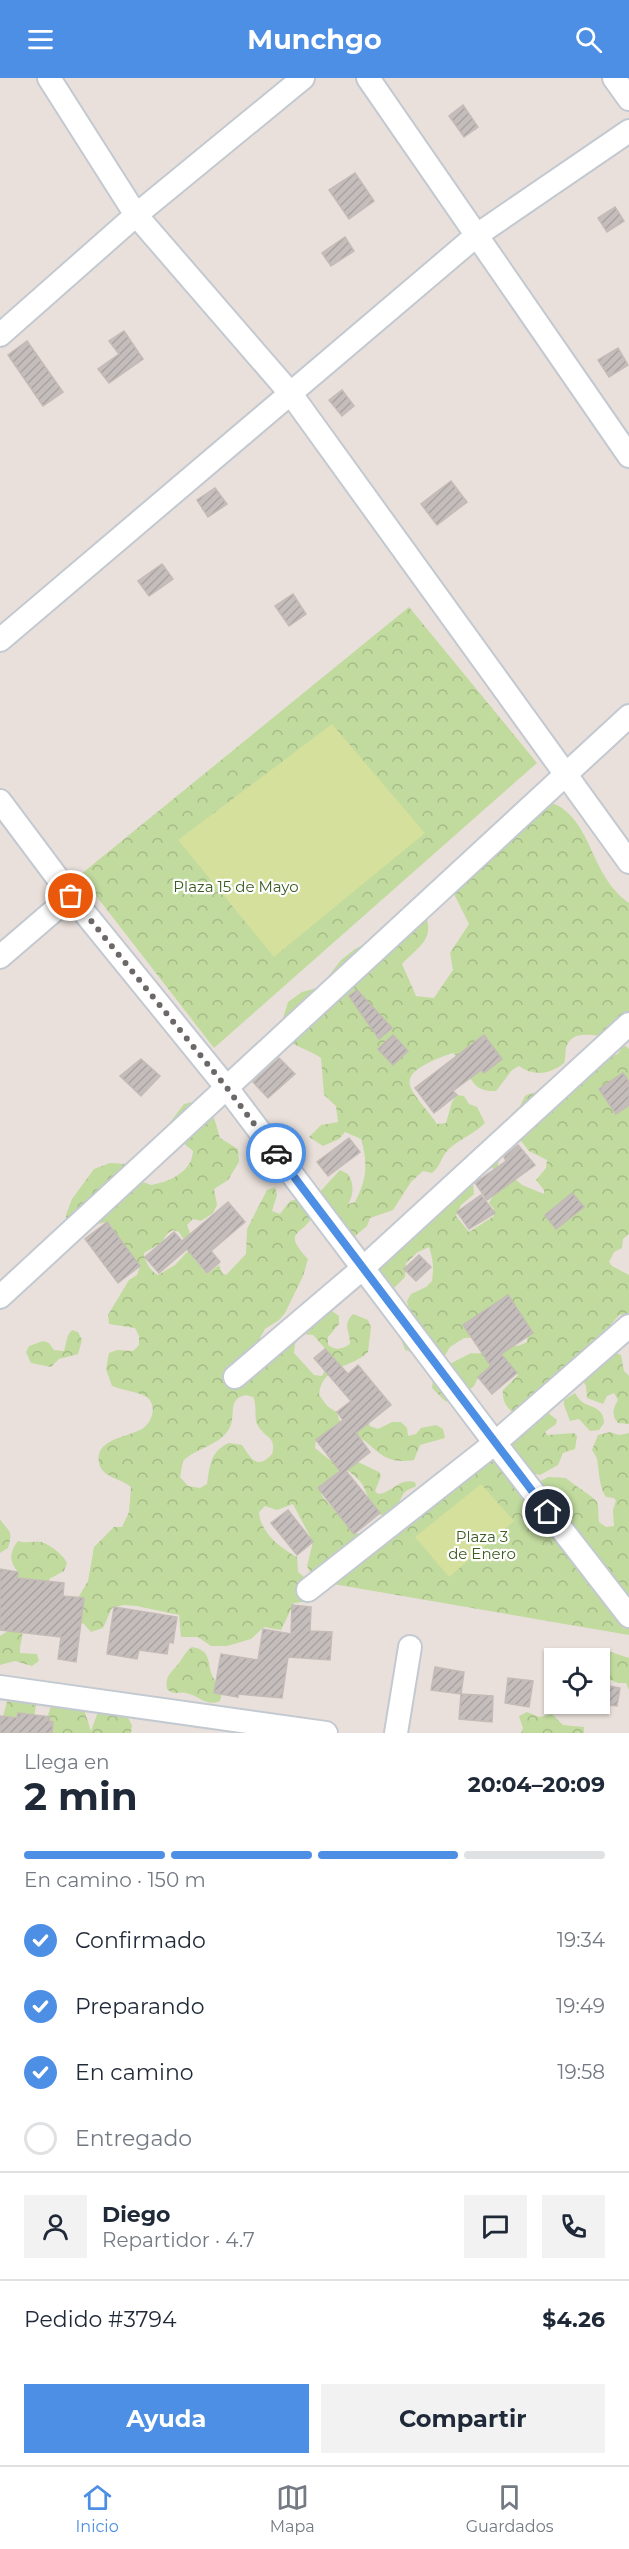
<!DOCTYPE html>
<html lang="es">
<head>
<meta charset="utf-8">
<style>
  body { margin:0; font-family:Montserrat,sans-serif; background:#f2f2f3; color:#1f2937; height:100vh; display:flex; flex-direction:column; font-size:22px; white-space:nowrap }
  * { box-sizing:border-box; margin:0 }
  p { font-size:20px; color:#747a83 }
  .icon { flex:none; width:33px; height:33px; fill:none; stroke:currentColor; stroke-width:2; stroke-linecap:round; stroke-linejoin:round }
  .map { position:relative; height:1655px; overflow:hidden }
  .details { display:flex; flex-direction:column; background:#fff; flex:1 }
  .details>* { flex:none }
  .tools { position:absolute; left:544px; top:1570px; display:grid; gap:12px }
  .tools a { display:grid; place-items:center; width:66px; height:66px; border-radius:0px; background:#fff; box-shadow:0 2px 4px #0004; font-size:30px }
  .pin { position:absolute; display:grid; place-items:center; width:51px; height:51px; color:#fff; margin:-26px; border:3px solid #fff; border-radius:50%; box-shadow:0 2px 6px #0007 }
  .courier { position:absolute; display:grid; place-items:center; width:60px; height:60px; margin:-30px; border:4px solid #4d8fe4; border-radius:50%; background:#fff; color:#222; box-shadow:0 2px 8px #0007 }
  .headline em { font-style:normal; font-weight:700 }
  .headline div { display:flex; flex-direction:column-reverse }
  .headline { display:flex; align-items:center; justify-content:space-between; height:102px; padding:0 24px }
  h1 { font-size:39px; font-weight:700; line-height:45px }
  .bar { display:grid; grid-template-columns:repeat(4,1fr); gap:9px 6px; align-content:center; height:72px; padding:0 24px }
  .bar i { height:8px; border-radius:4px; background:#e0e1e3 }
  .bar .selected { background:#4d8fe4 }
  .bar p { grid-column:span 4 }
  .line { display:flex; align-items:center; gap:15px; padding:0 24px; border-top:2px solid #e0e1e3 }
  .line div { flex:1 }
  .round { display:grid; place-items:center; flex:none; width:63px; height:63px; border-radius:0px; background:#f2f2f3 }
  ol { padding:0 24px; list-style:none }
  li { display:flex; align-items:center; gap:18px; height:66px }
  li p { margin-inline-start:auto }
  li .icon { padding:6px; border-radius:50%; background:#4d8fe4; color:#fff; stroke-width:4 }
  li:last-child { color:#747a83 }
  li i { width:33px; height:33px; border:3px solid #e0e1e3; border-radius:50% }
  .button { display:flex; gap:12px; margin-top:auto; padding:12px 24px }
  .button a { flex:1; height:69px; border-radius:0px; background:#4d8fe4; color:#fff; font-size:24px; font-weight:700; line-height:69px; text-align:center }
  .button a+a { background:#f2f2f3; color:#1f2937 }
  header { display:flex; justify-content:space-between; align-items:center; height:78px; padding:0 24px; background:#4d8fe4; color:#fff; font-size:27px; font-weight:700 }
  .menu { display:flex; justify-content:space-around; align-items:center; height:84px; border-top:2px solid #e0e1e3; background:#fff; font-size:16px; color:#747a83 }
  .menu a { display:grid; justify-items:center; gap:3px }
  .menu .selected { color:#4d8fe4 }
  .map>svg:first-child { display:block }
  .forest { fill:url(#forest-crowns); fill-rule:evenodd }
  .pitch { fill:#d4e09b }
  .building { fill:url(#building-hatch); stroke:#c4bbb6; stroke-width:1.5 }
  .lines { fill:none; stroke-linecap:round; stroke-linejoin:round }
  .street-casing { stroke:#c3c9d0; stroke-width:26 }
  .street { stroke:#fff; stroke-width:22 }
  .done { stroke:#6c6867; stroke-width:6; stroke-dasharray:0 10.8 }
  .route { stroke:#4d8fe4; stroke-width:8 }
  .labels { text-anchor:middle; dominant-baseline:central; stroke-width:4.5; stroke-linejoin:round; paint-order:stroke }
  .park-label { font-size:15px; fill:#3c5c21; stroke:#fff }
</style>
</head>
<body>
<header><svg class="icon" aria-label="menu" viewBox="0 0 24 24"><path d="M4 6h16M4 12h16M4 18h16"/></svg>Munchgo<svg class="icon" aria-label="search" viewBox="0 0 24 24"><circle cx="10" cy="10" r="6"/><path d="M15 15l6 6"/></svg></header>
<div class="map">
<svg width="629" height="1655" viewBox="0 0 629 1655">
  <defs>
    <pattern id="forest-crowns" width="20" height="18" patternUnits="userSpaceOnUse" patternTransform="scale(1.5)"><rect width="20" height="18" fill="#c1da9e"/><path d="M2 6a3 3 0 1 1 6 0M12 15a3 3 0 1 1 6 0" fill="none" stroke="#a6bb88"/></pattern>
    <pattern id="building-hatch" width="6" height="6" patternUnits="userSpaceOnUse" patternTransform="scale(1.5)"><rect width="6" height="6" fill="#c4bdbb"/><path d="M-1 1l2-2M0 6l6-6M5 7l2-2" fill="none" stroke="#a8a2a1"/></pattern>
  </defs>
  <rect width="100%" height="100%" fill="#e9e0db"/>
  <g class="forest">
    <path d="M409,529l128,156 -323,285 -134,-173z"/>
    <path d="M544,723c6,2 13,3 18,7 31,22 30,69 67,95v114l-22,19c-14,0 -36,-7 -41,12 -1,4 0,10 -2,15 -13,11 -30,14 -45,3l-7,4 -16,21c-29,2 -25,-23 -43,-38 -12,4 -48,16 -43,32 2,10 21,29 27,39l9,-1 6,-21 5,-7 7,1 5,8 8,3 8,16c-11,11 -27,17 -36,26 -8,7 -8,17 -17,24l-9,-2 -12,11 -18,28 -23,8 -3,8 -19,16 -31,-47 23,-25 8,4c6,9 6,21 0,30l7,-2c12,-22 13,-39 6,-63l-16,-7 -6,7 -16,7 -14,-9 12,-12 17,-3 -2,-16 -12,-11 -3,-37c-15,-10 -29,-12 -43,-24l10,-32 14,-10 18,-5 21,-27 14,-11 30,-16 21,-28 17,2c13,33 0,35 -21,57l14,32 18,2 19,-28 -3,-17 19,-29 -15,-30 1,-16z"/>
    <path d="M626,968l3,3v185l-6,5 -1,9 -8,4 -5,10 3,4 17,9v39l-10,1 -22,26 -47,42h-4l1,16 -33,15c-8,-8 -12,-13 -11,-24l15,-15 -16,-18 -24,21 -4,8 -21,17 -8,-2 -13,-13 2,-16 37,-19c12,3 20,-6 32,-6 10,-1 15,0 24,-5l1,-8 -64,4 -14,9 -9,15 -36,-12 -3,-8 9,-24 -4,-17 4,-7 15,-7 6,-6c2,-12 1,-23 -3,-34l-11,5 -12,11 -1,14 -18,18 -17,-2 -14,-11 117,-100 1,12 -13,11 -5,11 13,16 25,-16v-7l-5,-6c5,-11 18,-16 24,-26l9,8 22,9v-4l-8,-10 10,-12 1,-8 -18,-9 -11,-14 -19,21 -1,8 -4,3 -7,-3 21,-48 12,-12 5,-10c9,-5 25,-5 31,-15 4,-6 3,-11 10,-16l3,3 49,-14 4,-7z"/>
    <path d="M192,1024c21,0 23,20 28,36l18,11 1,13 -11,18 -14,9 3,16 -4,8 -12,8 -8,-2 -6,6 11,30 -3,5 12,14 12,-9 3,8 4,2 20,-21 1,-25 20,-39 8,-3 2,8 -5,16 8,3 10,-13 8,-2 16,14c-10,24 -34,16 -6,46l-5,17 -18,37 -6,7 -14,9 -12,21 11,12 8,-1 52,-48 8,-2 7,5v8l-11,13v8c9,6 14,4 22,-1 0,-13 -8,-19 3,-30l15,6 3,7 -3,25c-17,17 -45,12 -49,42 5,9 9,14 18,18l2,8 6,3 21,-4 4,7 8,3 14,-7h9l6,6 1,8 8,-2 5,-6 15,-3 7,4 2,9 -25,7 -6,15c-29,4 -32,-6 -52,-21 -8,-6 -18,-8 -28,-10l-18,11 -1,8c18,14 18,19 41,10l2,4 21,10 2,4 -6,15 3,3c15,-1 20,-16 37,-12l1,4c-4,3 -9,3 -12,7 -5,6 -5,15 -12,20 -19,11 -23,-19 -30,-29 -4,-6 -12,-12 -18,-16l-4,1 -19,23 1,4 32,37 8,1 -48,40 -4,-2 -3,-6 6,-24 -20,-38 -16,6 -12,-4 -6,6c1,20 21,36 38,45l1,15 12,10 1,19 -17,2 -13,27 -17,-3 -13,12 -24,7h-16l-13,-9h-17l-2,-22 -42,-9 -14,-1 -11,3 -9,20 -12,4 -7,-8 -6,-2 -7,-12 17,-29 6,-34 20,-20h8l7,-15 2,-25c-10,-9 -29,-9 -32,-24 -5,-24 29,-26 43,-34 12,-8 16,-28 1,-34 -10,-4 -21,-5 -31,-9l-6,-17 3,-16 8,-3 16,1 6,-6v-9l-4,-8 -26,-4 -1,-9 21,-35 8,-5 3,-9c-5,-8 -13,-10 -18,-18 -5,-9 -6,-19 -15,-26l-9,2 -14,10 -18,-10v-9l6,-16 22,-30 16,-6 16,1 17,18 8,3c18,-3 41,-13 42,-34l-22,-18 -3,-8 16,-21zM173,1152l6,2 11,17 -15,16 -17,10c-7,-3 -14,-15 -14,-22l17,-10 7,-10zM302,1256l11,1 19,21 -10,20 -8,-1 -20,-22 1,-9zM246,1317l7,2c5,9 0,21 5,29 7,12 19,11 14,28 -15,17 -22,3 -30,-9l-13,-2c-19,8 -19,23 -22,41l-7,4 -12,-2 -8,-9 3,-16c13,-13 37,-16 46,-32 8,-13 -3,-30 17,-34z"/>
    <path d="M72,1252l6,2 4,8 -4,14 -19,5 -8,8 -20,-4 -5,-11 3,-6 14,-5 6,2 5,7 10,1 4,-16z"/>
    <path d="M609,1272l12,5 3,16 5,5v48l-11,-1c-7,-8 -5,-15 0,-23l-4,-7 -7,3 -4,8 -16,-6 -1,-12 -4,-7z"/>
    <path d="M575,1315c2,3 4,6 6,8 8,7 23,5 23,22l-5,7 -9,1 -11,-12 -9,2 -6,-16v-5z"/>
    <path d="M547,1334l10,8 -1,4 -11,8 2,3 27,-2 3,3 -2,13 -12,4 -5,12 -18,10 -11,-3 -18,-27 4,-7z"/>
    <path d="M610,1354l9,3 10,-2v202l-302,-52 166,-127 44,27 11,-6 18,1c6,6 27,18 31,24 2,5 1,14 2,20l7,5 8,-1 -1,-16 3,-9 -2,-3 -8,-1c-7,-9 -7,-28 -9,-38 -1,-3 -3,-6 -5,-9l6,-15z"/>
    <path d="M0,1441c8,13 14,10 8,29l-8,5z"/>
    <path d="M18,1463c8,3 19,-1 26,2 8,3 20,13 23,20l-3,8 -15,8 3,8 -30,42c2,9 -3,15 -2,24l17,1 2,7 -7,5 -17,-5 -15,4v-29l8,-5 4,-7 6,-52c-9,-10 -9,-20 0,-31z"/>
    <path d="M192,1569c19,3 15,14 20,28 4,10 13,13 8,26 -15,6 -21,-6 -34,-8 -8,-2 -12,3 -19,-4 -2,-14 5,-17 12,-26 5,-7 6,-11 13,-16z"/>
    <path d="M605,1572l24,8v48v-16l-3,-7h-8l-18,-7v-17h-3z"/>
    <path d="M14,1619l23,4 -3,16 -7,4 -24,-5 4,-14z"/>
    <path d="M45,1622l39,10 7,21 7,-19 30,6 4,7 -1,8h-81l-3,-15 4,-12z"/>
    <path d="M527,1634l12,5 13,-3 11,11 21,2v6h-63l2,-5 -4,-12z"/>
  </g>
  <g class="pitch">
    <path d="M332,646l93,109 -151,124 -96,-117z"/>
    <path d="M481,1406l33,37 -65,56 -34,-40z"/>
  </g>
  <g class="building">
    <path d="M463,27l15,22 -14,10 -15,-21z"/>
    <path d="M355,95l19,28 -25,18 -20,-29z"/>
    <path d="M615,129l9,14 -17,11 -9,-14z"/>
    <path d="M345,159l9,14 -23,15 -9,-13z"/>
    <path d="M124,253l19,28 -34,24 -11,-14 21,-15 -10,-13z"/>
    <path d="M27,263l36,51 -20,14 -35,-51z"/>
    <path d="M618,270l10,17 -19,12 -11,-17z"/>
    <path d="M342,312l12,16 -12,10 -13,-16z"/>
    <path d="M451,403l16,21 -30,23 -16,-21z"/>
    <path d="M215,410l12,16 -19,13 -11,-17z"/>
    <path d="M162,486l11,15 -24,17 -11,-15z"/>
    <path d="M293,516l13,20 -17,12 -14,-20z"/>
    <path d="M357,912l35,38 -13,11 -30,-43z"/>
    <path d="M393,957l15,16 -15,14 -15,-16z"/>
    <path d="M484,957l18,24 -18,14 -3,-3 -28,21 4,4 -23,18 -19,-25z"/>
    <path d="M279,980l16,16 -27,24 -15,-16z"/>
    <path d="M141,981l19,17 -19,20 -21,-20z"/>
    <path d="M623,995l6,9v23l-13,9 -17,-25z"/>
    <path d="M349,1060l11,14 -32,24 -11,-14z"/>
    <path d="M518,1067l17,20 -48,35 -12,-17 31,-22 -2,-4z"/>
    <path d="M572,1115l12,14 -28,22 -11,-14z"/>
    <path d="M481,1117l14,18 -26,16 -12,-17z"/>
    <path d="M228,1124l17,20 -34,29 9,11 -13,11 -20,-24 -28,24 -14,-16 29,-25 8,9z"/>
    <path d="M107,1144l33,44 -22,17 -33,-44z"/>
    <path d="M419,1177l12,12 -15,14 -12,-12z"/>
    <path d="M508,1217l25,38 -32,21 16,19 -25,21 -14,-17 13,-11 -28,-41z"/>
    <path d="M325,1271l23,25 10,-9 33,40 -35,28 14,19 -24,19 34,42 -26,21 -36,-46 22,-17 -24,-31 27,-20 -6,-8 14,-11 -37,-43z"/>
    <path d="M288,1432l25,32 -16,13 -26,-32z"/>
    <path d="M0,1491l18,3 -1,6 47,5 -1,13 21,2 -8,64 -18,-3 3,-22 -61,-7z"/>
    <path d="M292,1527l19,2 -1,24 22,1 -2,28 -42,-3 -6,41 -44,-4v3l-24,-4 7,-39 37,6 5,-31 28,5z"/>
    <path d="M114,1529l63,10 -4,26 -4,-1 -2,12 -28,-4 -2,9 -30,-5z"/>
    <path d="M435,1589l29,5 -3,22 -30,-4z"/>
    <path d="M508,1600l25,3 -4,26 -24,-4z"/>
    <path d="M600,1606l20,4 -3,18 -17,-2z"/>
    <path d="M461,1616l32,2 -1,26 -33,-3z"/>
    <path d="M18,1635l32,4 -1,4 4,1 -1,11h-52v-17l17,2z"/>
  </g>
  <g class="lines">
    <defs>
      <g id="street">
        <path d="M49,0l87,137 155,179 338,468"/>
        <path d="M368,0l261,378"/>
        <path d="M614,0l15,21"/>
        <path d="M0,257l136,-120 167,-137"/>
        <path d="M0,562l477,-405 152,-104"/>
        <path d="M0,723l71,95 156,192 268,355 134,173"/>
        <path d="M0,879l71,-61"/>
        <path d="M0,1219l629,-581"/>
        <path d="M235,1299l128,-109 266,-244"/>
        <path d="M308,1512l187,-147 134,-117"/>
        <path d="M0,1609l326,46"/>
        <path d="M396,1655l14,-86"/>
      </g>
    </defs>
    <use href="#street" class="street-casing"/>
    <use href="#street" class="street"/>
  </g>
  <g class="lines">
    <path class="done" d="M71,818l156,192 49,65"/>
    <path class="route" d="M276,1075l272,359"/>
  </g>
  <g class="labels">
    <g class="park-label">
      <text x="236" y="808">Plaza 15 de Mayo</text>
      <text x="482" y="1458">Plaza 3<tspan x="482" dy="17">de Enero</tspan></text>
    </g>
  </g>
</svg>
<div class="tools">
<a><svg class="icon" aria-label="locate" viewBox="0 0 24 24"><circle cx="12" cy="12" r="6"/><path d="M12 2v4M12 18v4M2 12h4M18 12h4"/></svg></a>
</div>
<div class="pin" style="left:71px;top:818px;background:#ea580c"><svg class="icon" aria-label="bag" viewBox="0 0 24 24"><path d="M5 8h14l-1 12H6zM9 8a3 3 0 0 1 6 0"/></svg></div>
<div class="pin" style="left:548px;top:1434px;background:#1f2937"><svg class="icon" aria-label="home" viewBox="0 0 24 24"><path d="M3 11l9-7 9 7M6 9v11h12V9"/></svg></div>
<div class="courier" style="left:276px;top:1075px"><svg class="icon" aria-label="car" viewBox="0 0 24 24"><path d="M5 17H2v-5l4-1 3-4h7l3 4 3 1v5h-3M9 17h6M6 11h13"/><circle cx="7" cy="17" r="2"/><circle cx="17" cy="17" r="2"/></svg></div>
</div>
<section class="details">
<div class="headline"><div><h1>2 min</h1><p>Llega en</p></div><em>20:04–20:09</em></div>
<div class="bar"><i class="selected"></i><i class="selected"></i><i class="selected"></i><i></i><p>En camino · 150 m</p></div>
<ol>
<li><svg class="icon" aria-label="check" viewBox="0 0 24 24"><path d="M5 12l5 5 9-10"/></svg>Confirmado<p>19:34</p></li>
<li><svg class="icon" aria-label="check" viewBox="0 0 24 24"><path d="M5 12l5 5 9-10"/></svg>Preparando<p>19:49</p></li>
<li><svg class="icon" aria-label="check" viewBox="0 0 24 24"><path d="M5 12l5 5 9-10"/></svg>En camino<p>19:58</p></li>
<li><i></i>Entregado</li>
</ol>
<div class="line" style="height:108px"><a class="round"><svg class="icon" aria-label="person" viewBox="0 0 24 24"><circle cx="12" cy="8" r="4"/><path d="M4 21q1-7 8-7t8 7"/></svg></a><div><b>Diego</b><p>Repartidor · 4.7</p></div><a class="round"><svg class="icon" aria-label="chat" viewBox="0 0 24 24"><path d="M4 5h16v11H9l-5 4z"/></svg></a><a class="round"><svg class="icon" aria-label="phone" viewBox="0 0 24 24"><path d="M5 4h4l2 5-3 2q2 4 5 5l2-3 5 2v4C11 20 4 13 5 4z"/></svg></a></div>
<div class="line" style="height:78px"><div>Pedido #3794</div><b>$4.26</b></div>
<div class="button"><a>Ayuda</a><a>Compartir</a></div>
</section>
<nav class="menu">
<a class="selected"><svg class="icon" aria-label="home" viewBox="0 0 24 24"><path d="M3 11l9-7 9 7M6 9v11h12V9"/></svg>Inicio</a>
<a><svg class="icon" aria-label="map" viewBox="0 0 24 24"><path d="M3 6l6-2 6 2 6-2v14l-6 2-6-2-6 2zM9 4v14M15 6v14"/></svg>Mapa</a>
<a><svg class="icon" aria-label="saved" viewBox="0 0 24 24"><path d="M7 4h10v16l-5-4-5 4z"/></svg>Guardados</a>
</nav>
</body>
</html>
